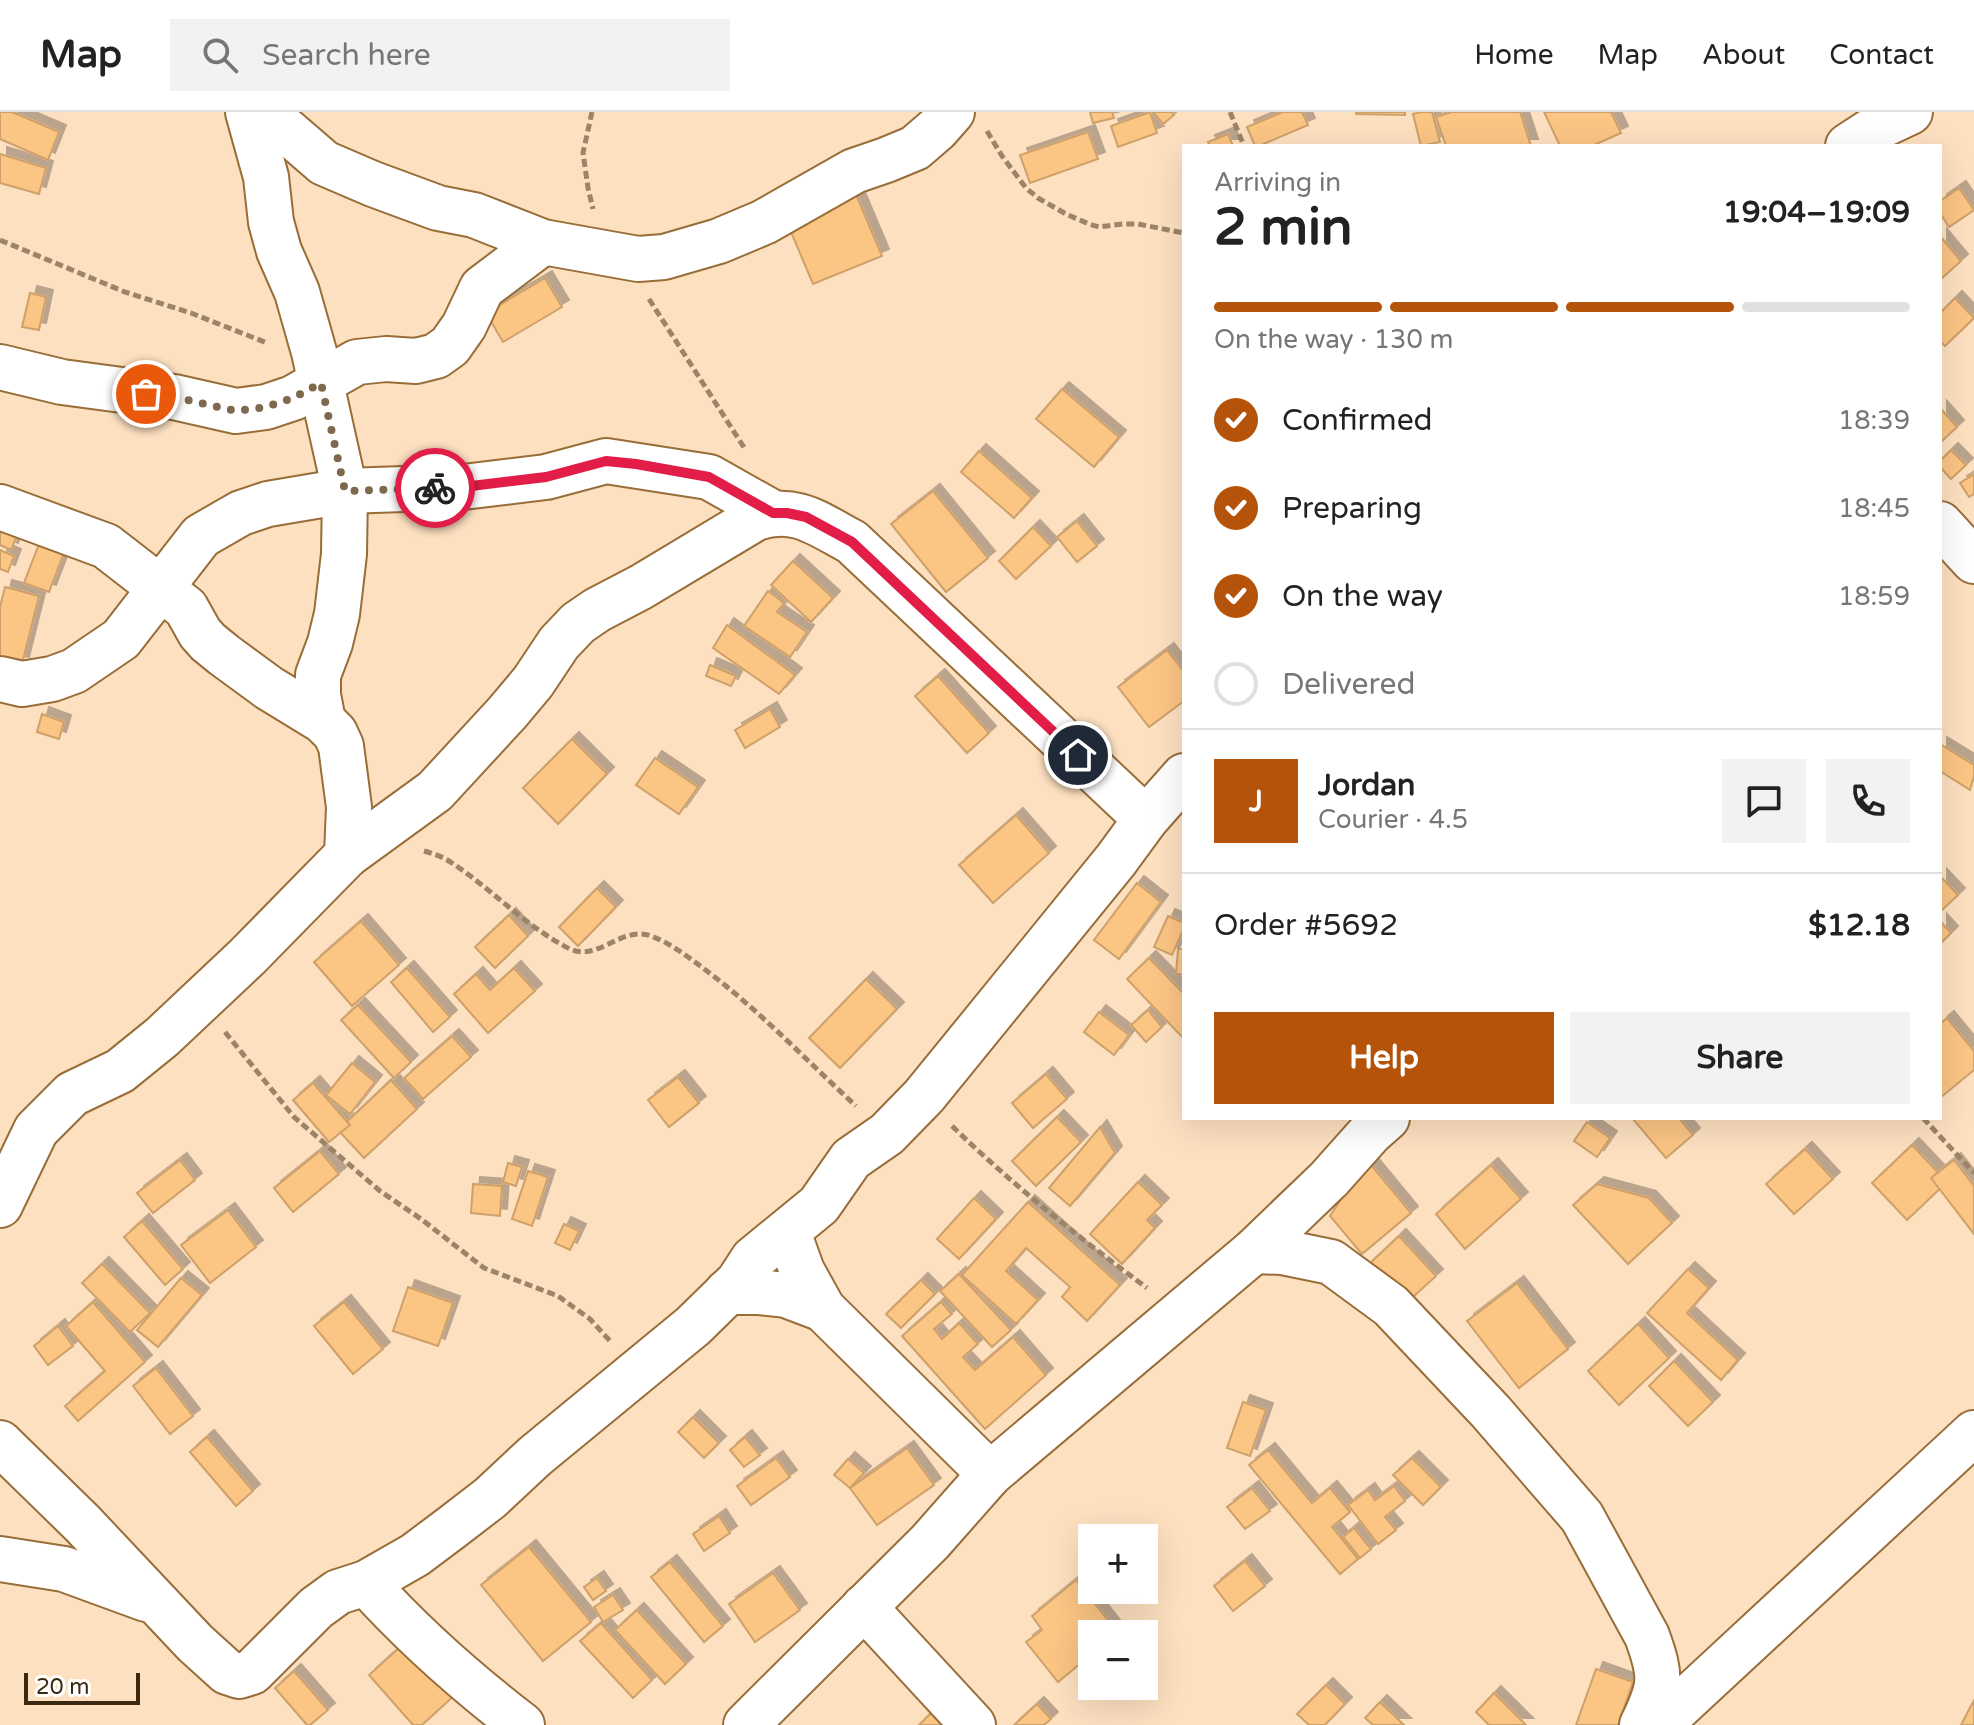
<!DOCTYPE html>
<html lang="en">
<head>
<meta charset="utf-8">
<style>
  body { margin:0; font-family:"Varela Round",sans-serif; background:#f2f2f2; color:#222; height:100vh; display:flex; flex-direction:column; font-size:30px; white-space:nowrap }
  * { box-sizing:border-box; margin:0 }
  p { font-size:26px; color:#767676 }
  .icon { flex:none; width:44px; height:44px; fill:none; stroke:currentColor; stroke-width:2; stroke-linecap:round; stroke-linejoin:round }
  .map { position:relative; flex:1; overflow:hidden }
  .panel { position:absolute; left:1182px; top:32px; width:760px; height:976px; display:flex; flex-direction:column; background:#fff; border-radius:0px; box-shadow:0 8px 32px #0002 }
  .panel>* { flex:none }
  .buttons { position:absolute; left:1078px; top:1412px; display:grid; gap:16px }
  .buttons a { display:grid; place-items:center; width:80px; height:80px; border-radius:0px; background:#fff; box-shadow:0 8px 32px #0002; font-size:40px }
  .scale { position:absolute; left:24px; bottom:20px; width:116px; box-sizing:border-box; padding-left:8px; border:4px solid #3a2811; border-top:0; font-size:22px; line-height:28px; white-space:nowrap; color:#3a2811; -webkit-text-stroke:6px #fff; paint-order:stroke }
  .pin { position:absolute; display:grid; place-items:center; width:68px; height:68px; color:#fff; margin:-34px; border:4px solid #fff; border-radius:50%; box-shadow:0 2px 8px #0007 }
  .courier { position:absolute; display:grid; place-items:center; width:80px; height:80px; margin:-40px; border:6px solid #e11d48; border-radius:50%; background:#fff; color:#222; box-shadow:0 2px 10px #0007 }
  .head em { font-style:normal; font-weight:700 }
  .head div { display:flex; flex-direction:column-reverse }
  .head { display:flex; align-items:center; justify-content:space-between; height:136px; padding:0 32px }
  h1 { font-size:52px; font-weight:700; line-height:60px }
  .bar { display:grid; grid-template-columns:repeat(4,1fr); gap:12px 8px; align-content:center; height:96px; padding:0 32px }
  .bar i { height:10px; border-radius:6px; background:#e0e0e0 }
  .bar .selected { background:#b45309 }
  .bar p { grid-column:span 4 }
  .line { display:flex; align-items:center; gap:20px; padding:0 32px; border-top:2px solid #e0e0e0 }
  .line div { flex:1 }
  .round { display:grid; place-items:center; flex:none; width:84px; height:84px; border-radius:0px; background:#f2f2f2 }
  ol { padding:0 32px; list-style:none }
  li { display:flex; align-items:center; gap:24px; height:88px }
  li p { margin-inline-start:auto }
  li .icon { padding:8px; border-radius:50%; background:#b45309; color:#fff; stroke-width:4 }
  li:last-child { color:#767676 }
  li i { width:44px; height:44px; border:4px solid #e0e0e0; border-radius:50% }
  .primary-button { display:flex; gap:16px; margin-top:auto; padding:16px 32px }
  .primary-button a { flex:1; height:92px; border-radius:0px; background:#b45309; color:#fff; font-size:32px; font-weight:700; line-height:92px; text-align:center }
  .primary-button a+a { background:#f2f2f2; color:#222 }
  header { display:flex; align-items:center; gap:48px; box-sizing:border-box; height:112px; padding:0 40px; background:#fff; border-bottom:2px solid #e0e0e0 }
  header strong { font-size:38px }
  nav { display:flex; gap:44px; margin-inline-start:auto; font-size:28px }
  .search { width:560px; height:72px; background:#f2f2f2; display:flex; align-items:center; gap:20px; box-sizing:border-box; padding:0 28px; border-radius:0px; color:#767676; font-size:30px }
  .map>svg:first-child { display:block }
  .building { fill:#fbc584; stroke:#cea06a; stroke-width:2; filter:url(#shadow) }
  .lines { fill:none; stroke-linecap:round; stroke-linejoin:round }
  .minor-casing { stroke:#986d37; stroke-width:48 }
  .path { stroke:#9c8469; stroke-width:5; stroke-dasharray:8 4; stroke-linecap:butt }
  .minor { stroke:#fff; stroke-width:44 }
  .done { stroke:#7e684e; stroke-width:8; stroke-dasharray:0 14.4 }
  .route { stroke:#e11d48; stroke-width:10 }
</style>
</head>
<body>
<header>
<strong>Map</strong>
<div class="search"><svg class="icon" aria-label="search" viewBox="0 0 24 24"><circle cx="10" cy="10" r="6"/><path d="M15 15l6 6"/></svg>Search here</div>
<nav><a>Home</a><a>Map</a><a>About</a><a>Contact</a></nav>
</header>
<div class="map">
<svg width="1974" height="1613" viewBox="0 0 1974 1613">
  <defs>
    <filter id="shadow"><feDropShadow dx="7" dy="-7" stdDeviation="0" flood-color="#0004"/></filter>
  </defs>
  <rect width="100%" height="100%" fill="#fde0c0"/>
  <g class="building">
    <path d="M0,0h12l47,20 -11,28 -48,-21z"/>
    <path d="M1090,0h22l2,6 -21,5z"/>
    <path d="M1150,0l7,21 -39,14 -7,-21z"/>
    <path d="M1153,0h18l3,3 -11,9z"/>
    <path d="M1283,0h19l6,13 -49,21h-4l-8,-19z"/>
    <path d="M1356,0h49v3l-49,-1z"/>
    <path d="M1421,0h11l8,30 -19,4 -8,-32z"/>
    <path d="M1452,0h68l11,34h-85l-10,-29z"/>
    <path d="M1544,0h67l10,21 -29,13h-32z"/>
    <path d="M1088,20l10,27 -68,24 -10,-28z"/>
    <path d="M1228,22l5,12h-23l-2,-4z"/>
    <path d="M0,42l46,14 -7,26 -39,-11z"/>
    <path d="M852,73l30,71 -69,28 -30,-71z"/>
    <path d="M1959,76l15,22 -25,17 -9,-14v-12z"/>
    <path d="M1940,124l21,25 -20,18 -1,-1z"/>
    <path d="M545,166l17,29 -59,35 -17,-29z"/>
    <path d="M30,181l16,4 -7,33 -17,-3z"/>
    <path d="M1955,186l19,20 -29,28 -5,-5v-28z"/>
    <path d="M1062,277l57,48 -25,30 -58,-48z"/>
    <path d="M1940,296l17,19 -17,16z"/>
    <path d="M1951,338l15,15 -15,14 -11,-12v-6z"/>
    <path d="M979,339l53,47 -18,20 -53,-46z"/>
    <path d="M1974,362v20l-5,3 -9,-14z"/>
    <path d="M933,379l55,67 -42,34 -55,-68z"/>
    <path d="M1077,409l20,25 -20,16 -20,-25z"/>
    <path d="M0,412l18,9 -7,17 -11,-5z"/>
    <path d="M1033,415l18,19 -35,33 -17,-18z"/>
    <path d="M44,419l25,9 -20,52 -25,-9z"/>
    <path d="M0,438l14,6 -6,16 -8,-3z"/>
    <path d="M793,449l40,37 -22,24 -40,-37z"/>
    <path d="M5,475l34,9 -17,68 -22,-5v-52z"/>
    <path d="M768,479l16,12 -7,9 30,20 -17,25 -46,-31z"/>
    <path d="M727,513l68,50 -16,19 -66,-46z"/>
    <path d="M1167,538l17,22v29l-35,26 -31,-40z"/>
    <path d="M710,553l26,11 -5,10 -25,-10z"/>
    <path d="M938,564l51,57 -22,20 -52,-57z"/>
    <path d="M770,597l10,18 -35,21 -10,-18z"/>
    <path d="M42,602l22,8 -5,17 -22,-7z"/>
    <path d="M572,627l35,35 -49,50 -35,-36z"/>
    <path d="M1940,632l34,21v11l-4,14 -30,-19z"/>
    <path d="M655,646l43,29 -19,27 -43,-29z"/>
    <path d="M1016,703l33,38 -56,50 -34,-38z"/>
    <path d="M1940,764l18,19 -18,17z"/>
    <path d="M1137,771l24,19 -42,57 -25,-19z"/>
    <path d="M597,776l19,19 -38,39 -19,-19z"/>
    <path d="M509,803l19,21 -33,32 -20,-21z"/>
    <path d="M1168,804l16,7v5l-12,27 -18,-8z"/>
    <path d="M361,809l38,44 -47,41 -38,-44z"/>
    <path d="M1940,809l11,12 -11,11z"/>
    <path d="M1178,837h6v25h-8z"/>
    <path d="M1149,846l35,36v45l-57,-60z"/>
    <path d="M407,856l43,49 -17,15 -42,-50z"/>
    <path d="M514,856l21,23 -47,42 -34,-39 22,-20 14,16z"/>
    <path d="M866,867l31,30 -57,59 -31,-30z"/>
    <path d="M358,893l53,57 -17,16 -53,-58z"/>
    <path d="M1148,898l14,17 -16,15 -15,-17z"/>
    <path d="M1099,900l30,23 -15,20 -30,-23z"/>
    <path d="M1947,906l27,33v19l-34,28v-74z"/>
    <path d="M452,924l19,21 -48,42 -19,-21z"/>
    <path d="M352,951l23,19 -25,32 -24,-19z"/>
    <path d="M1046,962l21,25 -34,29 -21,-25z"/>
    <path d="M678,965l21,26 -30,24 -21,-27z"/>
    <path d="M391,968l26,29 -53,49 -26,-28z"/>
    <path d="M313,971l37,42 -21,17 -36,-42z"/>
    <path d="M1057,1005l24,25 -45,44 -24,-25z"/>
    <path d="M1632,1006h47l14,17 -27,23z"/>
    <path d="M1587,1010l23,16 -13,19 -23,-16z"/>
    <path d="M1100,1015l15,26 -45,53 -21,-18z"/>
    <path d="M1912,1033l35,37 -40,38 -35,-37z"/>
    <path d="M1805,1037l28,30 -39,35 -28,-30z"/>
    <path d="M320,1039l19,23 -46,38 -19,-24z"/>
    <path d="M180,1048l15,20 -42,33 -16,-20z"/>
    <path d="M1367,1048l44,53 -49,41 -32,-38z"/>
    <path d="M1954,1048l20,26v48l-43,-56z"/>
    <path d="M508,1051l14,4 -6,19 -13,-4z"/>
    <path d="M1491,1053l30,34 -56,50 -29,-35z"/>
    <path d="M528,1059l20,6 -16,49 -20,-7z"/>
    <path d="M1138,1070l24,23 -15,15 8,8 -33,36 -32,-30z"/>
    <path d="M473,1072l29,2 -2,30 -29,-3z"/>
    <path d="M1597,1072l52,14 23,25 -44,41 -55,-59z"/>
    <path d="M974,1086l22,21 -37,40 -22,-20z"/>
    <path d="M1028,1090l92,83 -33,36 -25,-24 8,-10 -44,-39 -20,23 32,29 -22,24 -54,-49z"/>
    <path d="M228,1098l28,37 -46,36 -29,-38z"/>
    <path d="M142,1109l41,48 -18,16 -41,-48z"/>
    <path d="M564,1112l15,7 -9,19 -15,-7z"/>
    <path d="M1399,1124l37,40 -33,30 -37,-39z"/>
    <path d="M102,1152l48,49 -20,19 -48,-49z"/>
    <path d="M1688,1157l21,19 -22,25 51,47 -17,20 -74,-67z"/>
    <path d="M959,1162l52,56 -19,17 -52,-56z"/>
    <path d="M181,1166l21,17 -44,52 -21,-17z"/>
    <path d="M921,1168l14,14 -34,34 -15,-14z"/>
    <path d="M1517,1171l51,66 -49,39 -52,-67z"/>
    <path d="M408,1175l45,16 -15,43 -45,-15z"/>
    <path d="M93,1190l52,60 -67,59 -13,-15 40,-35 -39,-45z"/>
    <path d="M344,1190l39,47 -30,25 -39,-48z"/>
    <path d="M941,1190l11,12 -18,15 8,10 17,-16 19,21 -15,13 12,13 38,-33 33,38 -61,54 -83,-93z"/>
    <path d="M1638,1212l31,34 -50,47 -31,-34z"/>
    <path d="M58,1214l15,20 -25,19 -14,-19z"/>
    <path d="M1674,1249l39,41 -25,24 -39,-40z"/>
    <path d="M156,1256l37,48 -23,18 -37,-48z"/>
    <path d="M1243,1290l23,8 -16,46 -23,-8z"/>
    <path d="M693,1305l26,26 -15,15 -26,-26z"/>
    <path d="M207,1325l46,54 -17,15 -46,-54z"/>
    <path d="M745,1325l15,18 -16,12 -14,-17z"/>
    <path d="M907,1336l27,37 -57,40 -27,-37z"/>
    <path d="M1268,1338l44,53 18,-15 20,24 -18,15 26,32 -18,15 -91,-109z"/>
    <path d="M776,1346l14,19 -39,28 -14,-19z"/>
    <path d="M1412,1346l29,29 -18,18 -30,-30z"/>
    <path d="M848,1347l16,14 -14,15 -16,-13z"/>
    <path d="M1394,1374l11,15 -20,16 11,13 -18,14 -30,-39 20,-15 7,10z"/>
    <path d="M1252,1376l18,23 -25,18 -18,-22z"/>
    <path d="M719,1404l11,17 -26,18 -11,-17z"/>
    <path d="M1354,1416l17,21 -11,9 -17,-21z"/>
    <path d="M529,1435l62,75 -48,39 -62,-76z"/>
    <path d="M1245,1449l20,25 -32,25 -19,-25z"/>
    <path d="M670,1450l53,64 -19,16 -53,-65z"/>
    <path d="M773,1461l27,37 -45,32 -26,-38z"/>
    <path d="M597,1466l9,13 -13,9 -9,-13z"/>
    <path d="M1076,1468l42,53 -26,1v20l-34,28 -32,-40 16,-12 -10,-14z"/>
    <path d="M613,1483l10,15 -20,12 -9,-15z"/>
    <path d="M637,1498l49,54 -21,20 -50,-54z"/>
    <path d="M601,1511l51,57 -19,18 -53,-57z"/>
    <path d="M409,1527l48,54 -35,32h-9l-44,-50z"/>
    <path d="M1596,1557l37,13 -15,43h-42z"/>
    <path d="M294,1559l34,39 -18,15h-3l-32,-37z"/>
    <path d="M1326,1573l19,19 -20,21h-16l-12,-11z"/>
    <path d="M1494,1581l32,32h-37l-13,-13z"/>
    <path d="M1974,1588v25h-13z"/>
    <path d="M1380,1590l24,23h-31l-8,-7z"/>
    <path d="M1037,1592l14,15 -7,6h-30z"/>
    <path d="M936,1596l18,17h-35z"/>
  </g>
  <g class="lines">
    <defs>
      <g id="minor">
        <path d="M248,0l18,65 5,45 8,29 18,41 17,60 31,139 -1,63 -7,60 -7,29 -12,32v20l5,26"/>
        <path d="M265,0l59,51 49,21 65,24 36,7 69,27 95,17 26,-2 55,-16 45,-19 90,-51 32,-11 29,-12 22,-19 15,-17"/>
        <path d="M1848,34l26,-17 36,-17"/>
        <path d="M0,255l62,15 112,15 62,14 30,-4 27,-9 64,-36 29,-3 30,2 20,-5 14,-10 14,-20 18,-38 61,-46"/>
        <path d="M0,395l106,39 80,62 14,25 8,9 16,13 45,33 54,33 12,12 6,13 8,61 -2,48 -100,102 -85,80 -42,34 -48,23 -36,36 -36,75"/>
        <path d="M1940,412l34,37"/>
        <path d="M0,567l22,5 30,-5 22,-8 47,-32 80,-103 40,-23 27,-9 77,-13 118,-4 83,-10 60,-16 103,16 64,36"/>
        <path d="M347,743l88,-64 72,-78 26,-31 26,-39 19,-20 19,-13 44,-23 115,-69c40,-13 62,6 96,24l294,277"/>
        <path d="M788,1120l14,39 21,38 167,165"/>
        <path d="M1254,1139l28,1 49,10 60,44 100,106 91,105 65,119c15,41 14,50 -5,89"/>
        <path d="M727,1180h31l28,3 37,14"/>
        <path d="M0,1331l82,80 113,120 32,29 12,4 13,-4 64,-64 22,-16 28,-9 49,-28 36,-27 39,-30 45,-42 158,-130 45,-44 15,-23 66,-54 32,-46 36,-25 37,-38 192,-236 30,-41 38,-43"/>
        <path d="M0,1447l64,10 82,30"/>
        <path d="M366,1471c47,52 100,99 156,142"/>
        <path d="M864,1495l109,118"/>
        <path d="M746,1613l184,-183 60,-68 264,-223 75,-72 41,-46 17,-15"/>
        <path d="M1659,1613l315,-292"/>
      </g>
    </defs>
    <use href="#minor" class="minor-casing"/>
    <g class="path">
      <path d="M592,0l-9,41 5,35 5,21"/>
      <path d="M1230,0l14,34"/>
      <path d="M987,19l15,25 24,32 12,10 28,16 23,10 10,3 24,-3h15l46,9"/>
      <path d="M0,128l125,52 66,21 76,30"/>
      <path d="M649,187l96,150"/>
      <path d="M424,739c10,3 20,6 28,12 41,27 74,64 118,86 28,13 52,-24 81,-13 19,7 36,20 52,32 55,41 103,92 153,138"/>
      <path d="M225,920l69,85 86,74 41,28 63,49 74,28 32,23 21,23"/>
      <path d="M1923,1006l51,55"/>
      <path d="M952,1014c62,60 126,111 195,162"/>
    </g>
    <use href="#minor" class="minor"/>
  </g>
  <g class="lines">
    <path class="done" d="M146,282l28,3 62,14 30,-4 27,-9 28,-15 24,108 90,-3"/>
    <path class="route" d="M435,376l28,-1 83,-10 60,-16 30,3 73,13 64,36h14l19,4 46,25 226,213"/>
  </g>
</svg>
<div class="buttons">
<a>+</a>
<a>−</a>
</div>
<div class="scale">20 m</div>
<div class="pin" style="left:146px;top:282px;background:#ea580c"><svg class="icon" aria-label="bag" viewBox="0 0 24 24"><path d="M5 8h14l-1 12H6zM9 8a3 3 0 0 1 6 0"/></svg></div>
<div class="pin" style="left:1078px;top:643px;background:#1f2937"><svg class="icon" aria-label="home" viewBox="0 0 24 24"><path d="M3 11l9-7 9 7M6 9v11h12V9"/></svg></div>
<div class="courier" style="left:435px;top:376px"><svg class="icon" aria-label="bike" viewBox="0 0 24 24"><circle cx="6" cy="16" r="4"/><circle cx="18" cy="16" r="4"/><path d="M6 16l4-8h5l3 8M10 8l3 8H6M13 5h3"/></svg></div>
<section class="panel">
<div class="head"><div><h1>2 min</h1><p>Arriving in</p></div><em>19:04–19:09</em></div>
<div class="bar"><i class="selected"></i><i class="selected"></i><i class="selected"></i><i></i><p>On the way · 130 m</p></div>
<ol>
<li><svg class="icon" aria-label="check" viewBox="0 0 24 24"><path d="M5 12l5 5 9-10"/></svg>Confirmed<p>18:39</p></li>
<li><svg class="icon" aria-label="check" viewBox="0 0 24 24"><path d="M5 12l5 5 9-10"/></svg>Preparing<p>18:45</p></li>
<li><svg class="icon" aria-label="check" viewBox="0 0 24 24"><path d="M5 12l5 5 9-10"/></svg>On the way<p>18:59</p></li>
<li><i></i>Delivered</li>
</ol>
<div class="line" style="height:144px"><b class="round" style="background:#b45309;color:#fff">J</b><div><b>Jordan</b><p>Courier · 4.5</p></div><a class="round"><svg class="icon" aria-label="chat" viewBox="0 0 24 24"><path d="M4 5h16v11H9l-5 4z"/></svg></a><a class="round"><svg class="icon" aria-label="phone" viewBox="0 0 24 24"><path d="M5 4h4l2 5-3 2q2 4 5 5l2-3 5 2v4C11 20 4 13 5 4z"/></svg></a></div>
<div class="line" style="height:104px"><div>Order #5692</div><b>$12.18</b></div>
<div class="primary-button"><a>Help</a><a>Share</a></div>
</section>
</div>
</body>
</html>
